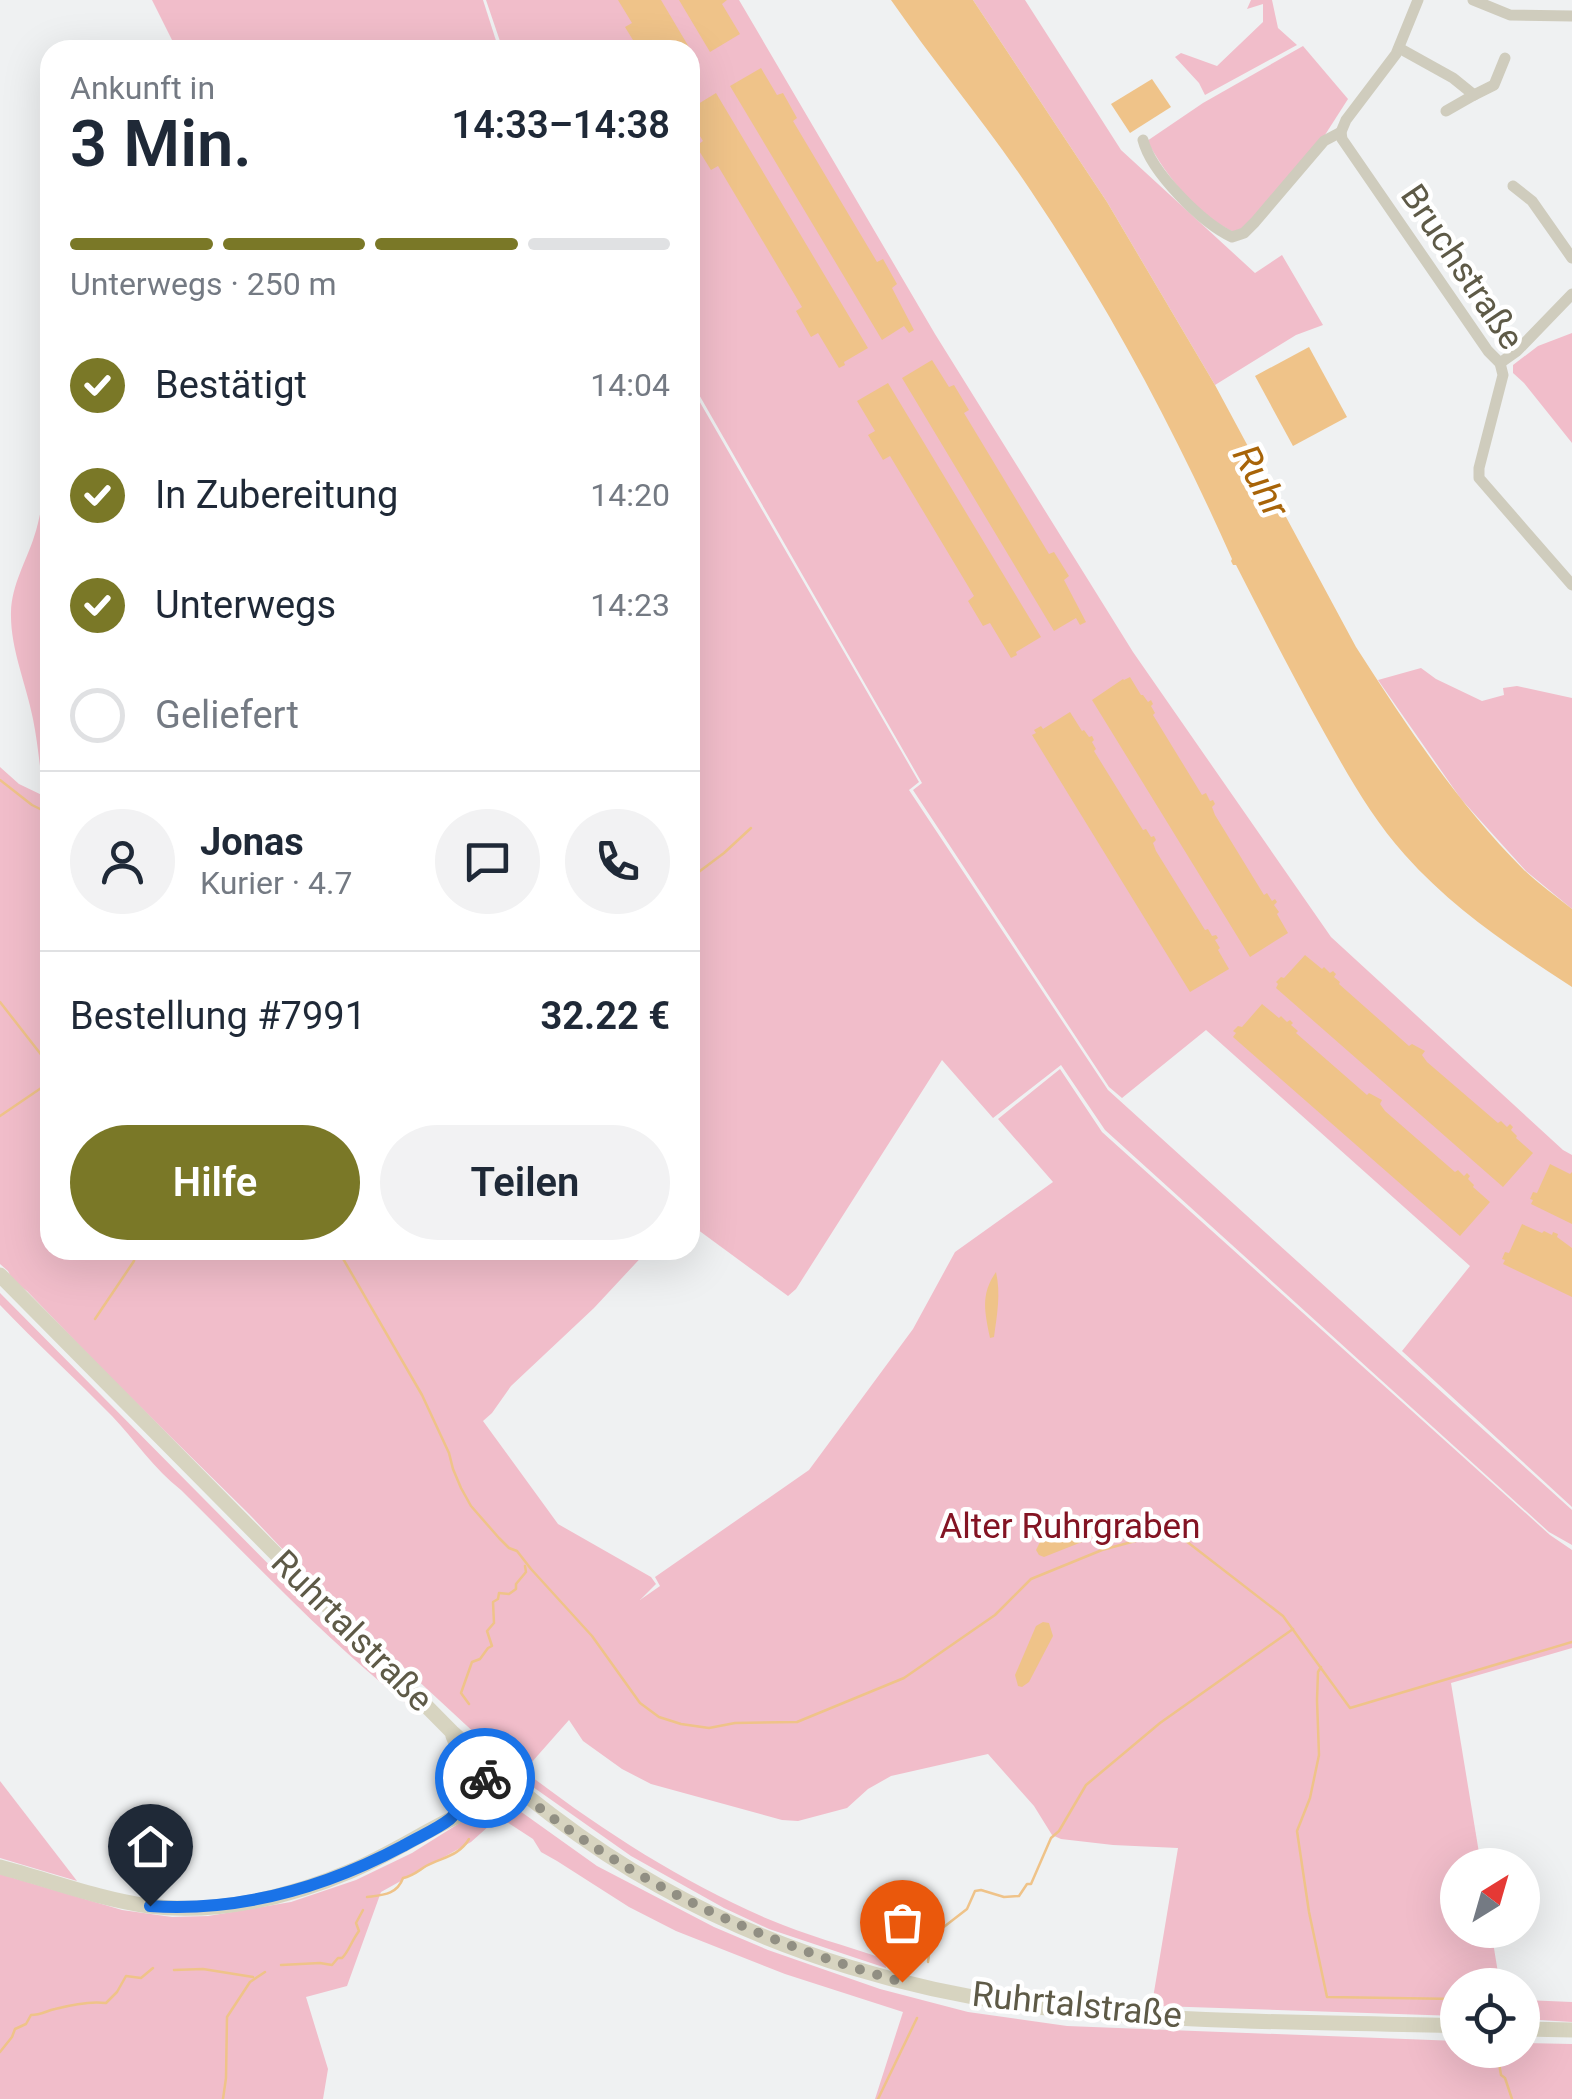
<!DOCTYPE html>
<html lang="de">
<head>
<meta charset="utf-8">
<style>
  body { margin:0; font-family:Roboto,sans-serif; background:#f2f2f3; color:#1f2937; height:100vh; display:flex; flex-direction:column; font-size:38px; white-space:nowrap }
  * { box-sizing:border-box; margin:0 }
  p { font-size:32px; color:#747a83 }
  .icon { flex:none; width:55px; height:55px; fill:none; stroke:currentColor; stroke-width:2; stroke-linecap:round; stroke-linejoin:round }
  .map { position:relative; flex:1; overflow:hidden }
  .side { position:absolute; left:40px; top:40px; width:660px; height:1220px; display:flex; flex-direction:column; background:#fff; border-radius:30px; box-shadow:0 10px 40px #0002 }
  .side>* { flex:none }
  .needle { width:65px; rotate:37deg }
  .tools { position:absolute; left:1440px; top:1848px; display:grid; gap:20px }
  .tools a { display:grid; place-items:center; width:100px; height:100px; border-radius:50%; background:#fff; box-shadow:0 10px 40px #0002; font-size:50px }
  .pin { position:absolute; display:grid; place-items:center; width:85px; height:85px; color:#fff; margin:-102px -42px; border-radius:50% 50% 50% 0; rotate:-45deg; box-shadow:0 0 10px #0007 }
  .pin .icon { rotate:45deg }
  .courier { position:absolute; display:grid; place-items:center; width:100px; height:100px; margin:-50px; border:8px solid #1a73e8; border-radius:50%; background:#fff; color:#222; box-shadow:0 2px 12px #0007 }
  .headline em { font-style:normal; font-weight:600 }
  .headline div { display:flex; flex-direction:column-reverse }
  .headline { display:flex; align-items:center; justify-content:space-between; height:170px; padding:0 30px }
  h1 { font-size:65px; font-weight:600; line-height:75px }
  .bar { display:grid; grid-template-columns:repeat(4,1fr); gap:15px 10px; align-content:center; height:120px; padding:0 30px }
  .bar i { height:12px; border-radius:8px; background:#e0e1e3 }
  .bar .active { background:#7a7827 }
  .bar p { grid-column:span 4 }
  .line { display:flex; align-items:center; gap:25px; padding:0 30px; border-top:2px solid #e0e1e3 }
  .line div { flex:1 }
  .round { display:grid; place-items:center; flex:none; width:105px; height:105px; border-radius:52px; background:#f2f2f3 }
  ol { padding:0 30px; list-style:none }
  li { display:flex; align-items:center; gap:30px; height:110px }
  li p { margin-inline-start:auto }
  li .icon { padding:10px; border-radius:50%; background:#7a7827; color:#fff; stroke-width:4 }
  li:last-child { color:#747a83 }
  li i { width:55px; height:55px; border:5px solid #e0e1e3; border-radius:50% }
  .cta { display:flex; gap:20px; margin-top:auto; padding:20px 30px }
  .cta a { flex:1; height:115px; border-radius:60px; background:#7a7827; color:#fff; font-size:40px; font-weight:600; line-height:115px; text-align:center }
  .cta a+a { background:#f2f2f3; color:#1f2937 }
  .map>svg:first-child { display:block }
  .green { fill:#f1bdca }
  .water { fill:#efc389 }
  .lines { fill:none; stroke-linecap:round; stroke-linejoin:round }
  .stream { stroke:#efc389; stroke-width:2.5 }
  .street { stroke:#cfccbd; stroke-width:11 }
  .secondary { stroke:#d7d4c0; stroke-width:15 }
  .done { stroke:#918f83; stroke-width:10; stroke-dasharray:0 18 }
  .route { stroke:#1a73e8; stroke-width:12 }
  .labels { text-anchor:middle; dominant-baseline:central; stroke-width:9; stroke-linejoin:round; paint-order:stroke }
  .street-label { font-size:35px; fill:#5e5a47; stroke:#fff }
  .park-label { font-size:35px; fill:#831423; stroke:#fff }
  .water-label { font-size:38px; font-style:italic; fill:#a86408; stroke:#fff }
</style>
</head>
<body>
<div class="map">
<svg width="1572" height="2099" viewBox="0 0 1572 2099">
  <rect width="100%" height="100%" fill="#eff1f2"/>
  <g class="green">
    <path d="M152,0h331l16,50h-322z"/>
    <path d="M486,0h253l196,334 198,318 198,285 232,213 9,5v352l-170,-156 68,-85 -264,-236 -84,68 -13,-11 -196,-297 9,-7 -232,-404v-329h-187z"/>
    <path d="M973,0h52l96,150 134,123 27,-18 41,70 -27,10 -81,50 -108,-183z"/>
    <path d="M1251,0h21l6,28 19,17 -92,50 -6,-12 -24,-26 6,-4 36,13 46,-44v-18l-16,5z"/>
    <path d="M1303,46l45,53 -25,39 -73,86 -14,9c-40,-18 -68,-55 -89,-92l56,-38z"/>
    <path d="M1572,333v110l-48,-60 -11,-10v-8l25,-19z"/>
    <path d="M690,385l229,397 -10,8 199,300 464,420v35l-23,-13 -444,-402 -44,-65 -68,53 -51,-58 -146,229 -8,7 -98,-72z"/>
    <path d="M50,485v765h598l-54,58 -83,78 -19,27 -9,8 75,103 93,53 5,7 -16,16 20,-14 -5,-9 154,-107 104,-141 42,-77 98,-70 -55,-63 62,-50 42,63 448,403 22,15v98l-121,35 30,182h-23v65h33l9,55h-42l-1,31 -298,-10 -7,-2 26,-156 -65,-3 -52,-6 -9,-4 -18,-29 -46,-52 -97,22 -23,13 -21,19 -49,13 -16,-1 -131,-36 -29,-15 -39,-28 -14,-21 -45,51c76,58 156,110 244,148 38,16 78,27 117,40l1,9 -117,-39 -45,-21 -93,-52 -98,-69 -201,-186 -83,-87 -141,-139 -81,-84 -14,-10 -5,-10 -8,-7v-497l19,17 25,12c-4,-26 -6,-52 -11,-77 -7,-36 -23,-71 -22,-107 1,-28 15,-50 23,-75 6,-17 7,-36 16,-52z"/>
    <path d="M1421,668l15,11 46,22 22,-6 -1,-7 14,-2 55,12v211l-46,-38 -65,-72 -83,-119z"/>
    <path d="M0,1293l407,411c-82,-65 -152,-141 -226,-214 -27,-21 -46,-50 -69,-74 -37,-38 -76,-73 -112,-111z"/>
    <path d="M0,1781l77,100 -77,-23z"/>
    <path d="M501,1800l5,1 91,65 117,61 54,23 112,39 88,23 99,14 390,15 1,9h64l1,-7 49,1v55h-697l28,-87 -118,-38 -109,-43 -47,-24 -72,-46 -16,-9 -8,-13 -34,-22 -28,25 -90,50 -34,94 -41,11 22,72 -5,30h-323v-225l122,36 50,7 36,-1 83,-14 65,-22 56,-27 54,-34z"/>
    <path d="M1523,2000l49,2v20l-49,-3z"/>
  </g>
  <g class="water">
    <path d="M618,0h43l35,59 -6,3v-12h-42l-1,-2 -8,2 -14,-23 7,-4z"/>
    <path d="M679,0h48l-5,4 18,30 -30,18z"/>
    <path d="M891,0h82l134,202 108,183 141,262c50,78 102,157 168,223 15,14 32,26 48,39v78c-60,-39 -119,-78 -167,-132 -33,-37 -56,-78 -80,-121 -31,-56 -60,-112 -89,-169h-3l-2,-4 1,-2c-57,-128 -123,-252 -201,-368 -44,-66 -95,-126 -140,-191z"/>
    <path d="M761,68l16,27 6,-2 14,25 -4,3 84,141 6,-3 14,25 -5,4 22,42 -5,3 -5,-7 -22,14 -152,-254z"/>
    <path d="M1152,79l19,28 -41,26 -19,-29z"/>
    <path d="M716,93l152,255 -24,14 1,3 -6,3 -21,-35 -7,4 -15,-26 6,-4 -84,-141 -7,4 -15,-24 7,-5 -13,-21v-11z"/>
    <path d="M1309,347l38,70 -54,29 -38,-70z"/>
    <path d="M932,360l17,27 5,-2 15,25 -5,3 85,141 5,-2 15,24 -5,4 22,42 -6,3 -4,-7 -22,13 -152,-253z"/>
    <path d="M888,383l153,254 -25,15 1,3 -6,3 -21,-35 -7,3 -15,-25 6,-5 -84,-140 -7,4 -15,-25 7,-4 -18,-30z"/>
    <path d="M1130,677l11,18h2l5,7 3,-2 2,4 -2,2 4,7 -2,2 49,80 4,-2 4,8 3,-1 2,4 -3,3 3,8 49,80 3,-2 5,8 3,-2 2,3 -3,3 5,7 -2,2 11,19 -38,24 -158,-257 31,-21 1,1z"/>
    <path d="M1070,712l12,19 2,-1 5,7 3,-1 2,4 -2,2 4,7 -2,2 49,79 3,-1 5,8 3,-1 2,4 -3,3 3,8 49,79 3,-1 4,7 4,-1 2,3 -3,2 5,8 -2,2 11,19 -39,23 -158,-257 4,-2 -2,-3 7,-4 2,3z"/>
    <path d="M1305,955l17,14 2,-2 6,6 3,-2 3,3 -2,3 6,5 -1,2 70,62 3,-2 13,7 -3,4 5,7 71,61 3,-2 6,6 3,-3 3,3 -2,3 6,6 -1,2 17,15 -30,34 -227,-199 2,-4 -2,-2 5,-5 3,1z"/>
    <path d="M1262,1004l17,14 2,-2 6,6 3,-2 3,3 -2,2 7,6 -2,2 71,62 2,-2 13,7 -2,4 5,7 70,61 3,-2 6,6 3,-3 3,3 -2,3 6,6 -1,2 17,15 -30,34 -227,-199 3,-4 -3,-2 5,-5 4,1z"/>
    <path d="M1550,1164l20,10 2,-2v52l-41,-20 2,-4 -3,-1 3,-7 4,1z"/>
    <path d="M1522,1224l20,9 2,-2 8,4 1,-3 5,2 -1,3 15,11v49l-69,-33 2,-4 -3,-1 3,-7 4,1z"/>
    <path d="M996,1272c5,22 1,43 -2,65l-4,1c-5,-26 -10,-43 6,-66z"/>
    <path d="M1074,1521l14,1 11,11 -12,7 -43,17 -5,-2 -3,-5 4,-8z"/>
    <path d="M1043,1622l6,1 4,13 -24,46 -7,5 -4,-1 -3,-11 21,-49z"/>
  </g>
  <g class="lines">
    <g class="stream">
      <path d="M0,780l32,25 18,9"/>
      <path d="M692,877l32,-24 27,-25"/>
      <path d="M0,1002l50,64"/>
      <path d="M0,1116l50,-34"/>
      <path d="M338,1250l84,145 27,58 4,16 8,19 10,18 28,32 10,10 8,3 14,18 61,67 48,67 19,14 22,7 28,4 26,-5 62,-1 107,-44 91,-63 36,-36 71,-29 48,-13 27,-3 106,82 67,92 222,-66"/>
      <path d="M95,1319l39,-58v-11"/>
      <path d="M1321,1667l-3,5 -1,28 2,55 -9,43 -13,33 12,81 18,85 131,2"/>
      <path d="M469,1704l-8,-11 11,-31 8,-3 8,-11 4,-2 -5,-15 7,-8 -1,-21 5,-3 1,-6 10,1 7,-5v-5l10,-12 -1,-6"/>
      <path d="M367,1897c15,-2 30,-2 36,-19 10,-2 15,-7 23,-12 17,-9 33,-10 43,-27"/>
      <path d="M928,1962l3,-22 5,-7 31,-24 8,-18 6,-1 23,7 15,-1 8,-12h4l20,-46 8,-7 27,-46 74,-62 133,-94"/>
      <path d="M281,1965l39,-2 12,2 6,-7h4c6,-5 10,-18 17,-27l-3,-8 7,-13"/>
      <path d="M174,1970l29,-1 50,8"/>
      <path d="M1495,2050l2,2 4,23 4,3 7,21"/>
      <path d="M0,2052l12,-15 3,-8 11,-5 5,-9c10,0 15,-4 24,-6 15,-4 37,-8 51,-6l11,-11 9,-16 15,2 12,-10"/>
      <path d="M223,2099l3,-21 1,-61 23,-35 15,-10"/>
      <path d="M878,2099l39,-81"/>
    </g>
    <g class="street">
      <path d="M1418,0l-22,54 -50,66 -5,12 1,7 146,212 12,12 3,12 -24,93v10l93,107"/>
      <path d="M1473,0l37,15 62,1"/>
      <path d="M1399,48l54,30 21,17 -28,16"/>
      <path d="M1474,95l20,-10 11,-27"/>
      <path d="M1143,140c8,32 59,83 89,97l12,-4 11,-11 69,-81 17,-9"/>
      <path d="M1513,186l19,15 40,57"/>
      <path d="M1500,363l17,-12 55,-57"/>
    </g>
    <g class="secondary">
      <path d="M0,1275l452,457c65,58 131,112 207,154 120,68 259,108 396,123 133,14 269,13 403,17"/>
      <path d="M453,1736c15,32 17,50 1,81"/>
      <path d="M0,1867c49,13 99,32 149,39 67,9 141,-9 202,-35 43,-18 81,-45 124,-63l11,-6 21,-21"/>
      <path d="M1522,2029l50,1"/>
    </g>
  </g>
  <g class="lines">
    <path class="done" d="M485,1778l9,-8c116,104 258,170 408,212"/>
    <path class="route" d="M150,1906c90,6 174,-18 253,-60 15,-9 33,-16 47,-27 6,-5 8,-12 13,-19 6,-8 14,-15 22,-22"/>
  </g>
  <g class="labels">
    <g class="street-label">
      <text transform="translate(1462 267) rotate(56)">Bruchstraße</text>
      <text transform="translate(352 1631) rotate(45)">Ruhrtalstraße</text>
      <text transform="translate(1077 2005) rotate(6)">Ruhrtalstraße</text>
    </g>
    <g class="park-label">
      <text x="1070" y="1526">Alter Ruhrgraben</text>
    </g>
    <g class="water-label">
      <text transform="translate(1261 481) rotate(62)">Ruhr</text>
    </g>
  </g>
</svg>
<div class="tools">
<a><svg class="needle" viewBox="-14 -14 28 28"><path d="M0-13l5 13h-10z" fill="#e53935"/><path d="M0 13l5-13h-10z" fill="#747a83"/></svg></a>
<a><svg class="icon" aria-label="locate" viewBox="0 0 24 24"><circle cx="12" cy="12" r="6"/><path d="M12 2v4M12 18v4M2 12h4M18 12h4"/></svg></a>
</div>
<div class="pin" style="left:902px;top:1982px;background:#ea580c"><svg class="icon" aria-label="bag" viewBox="0 0 24 24"><path d="M5 8h14l-1 12H6zM9 8a3 3 0 0 1 6 0"/></svg></div>
<div class="pin" style="left:150px;top:1906px;background:#1f2937"><svg class="icon" aria-label="home" viewBox="0 0 24 24"><path d="M3 11l9-7 9 7M6 9v11h12V9"/></svg></div>
<div class="courier" style="left:485px;top:1778px"><svg class="icon" aria-label="bike" viewBox="0 0 24 24"><circle cx="6" cy="16" r="4"/><circle cx="18" cy="16" r="4"/><path d="M6 16l4-8h5l3 8M10 8l3 8H6M13 5h3"/></svg></div>
<section class="side">
<div class="headline"><div><h1>3 Min.</h1><p>Ankunft in</p></div><em>14:33–14:38</em></div>
<div class="bar"><i class="active"></i><i class="active"></i><i class="active"></i><i></i><p>Unterwegs · 250 m</p></div>
<ol>
<li><svg class="icon" aria-label="check" viewBox="0 0 24 24"><path d="M5 12l5 5 9-10"/></svg>Bestätigt<p>14:04</p></li>
<li><svg class="icon" aria-label="check" viewBox="0 0 24 24"><path d="M5 12l5 5 9-10"/></svg>In Zubereitung<p>14:20</p></li>
<li><svg class="icon" aria-label="check" viewBox="0 0 24 24"><path d="M5 12l5 5 9-10"/></svg>Unterwegs<p>14:23</p></li>
<li><i></i>Geliefert</li>
</ol>
<div class="line" style="height:180px"><a class="round"><svg class="icon" aria-label="person" viewBox="0 0 24 24"><circle cx="12" cy="8" r="4"/><path d="M4 21q1-7 8-7t8 7"/></svg></a><div><b>Jonas</b><p>Kurier · 4.7</p></div><a class="round"><svg class="icon" aria-label="chat" viewBox="0 0 24 24"><path d="M4 5h16v11H9l-5 4z"/></svg></a><a class="round"><svg class="icon" aria-label="phone" viewBox="0 0 24 24"><path d="M5 4h4l2 5-3 2q2 4 5 5l2-3 5 2v4C11 20 4 13 5 4z"/></svg></a></div>
<div class="line" style="height:130px"><div>Bestellung #7991</div><b>32.22 €</b></div>
<div class="cta"><a>Hilfe</a><a>Teilen</a></div>
</section>
</div>
</body>
</html>
